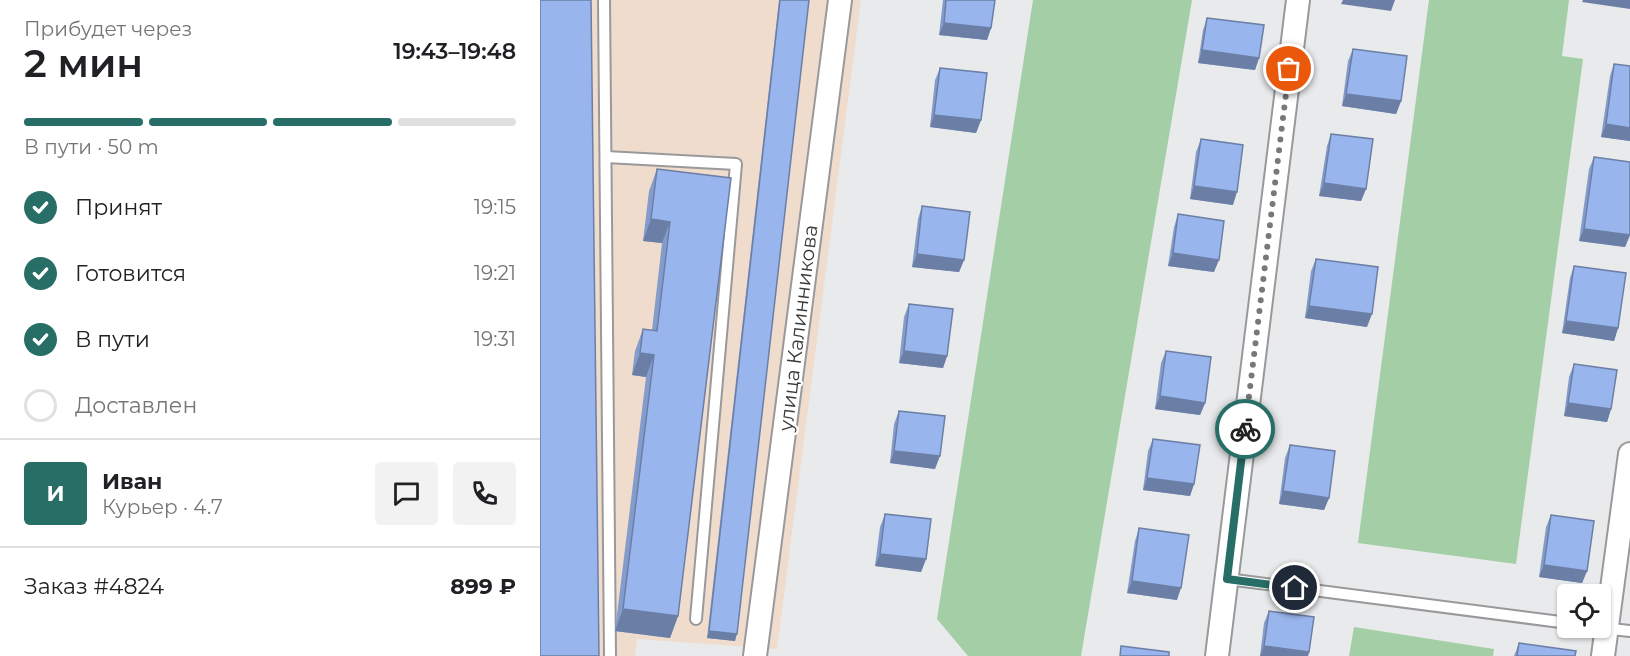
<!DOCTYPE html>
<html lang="ru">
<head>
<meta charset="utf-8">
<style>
  body { margin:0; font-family:Montserrat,sans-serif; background:#f2f2f2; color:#202124; height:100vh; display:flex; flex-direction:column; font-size:22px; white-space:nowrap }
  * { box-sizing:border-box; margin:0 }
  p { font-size:20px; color:#757577 }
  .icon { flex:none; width:33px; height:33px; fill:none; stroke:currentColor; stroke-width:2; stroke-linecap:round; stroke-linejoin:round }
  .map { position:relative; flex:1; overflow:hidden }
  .sheet { display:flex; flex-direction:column; background:#fff; width:540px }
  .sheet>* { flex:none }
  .buttons { position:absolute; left:1017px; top:584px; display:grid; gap:12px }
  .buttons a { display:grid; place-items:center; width:54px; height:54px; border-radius:6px; background:#fff; box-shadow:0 2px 4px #0004; font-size:30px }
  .pin { position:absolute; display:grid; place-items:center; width:51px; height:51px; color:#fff; margin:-26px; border:3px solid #fff; border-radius:50%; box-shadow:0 2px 6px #0007 }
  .courier { position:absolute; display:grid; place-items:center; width:60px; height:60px; margin:-30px; border:4px solid #276e66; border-radius:50%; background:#fff; color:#222; box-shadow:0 2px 8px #0007 }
  .summary em { font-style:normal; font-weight:600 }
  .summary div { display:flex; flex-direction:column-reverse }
  .summary { display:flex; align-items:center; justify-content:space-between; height:102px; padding:0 24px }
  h1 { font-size:39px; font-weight:600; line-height:45px }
  .bar { display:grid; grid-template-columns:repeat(4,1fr); gap:9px 6px; align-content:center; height:72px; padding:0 24px }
  .bar i { height:8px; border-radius:4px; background:#e0e0e0 }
  .bar .current { background:#276e66 }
  .bar p { grid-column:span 4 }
  .line { display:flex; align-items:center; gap:15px; padding:0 24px; border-top:2px solid #e0e0e0 }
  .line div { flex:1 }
  .round { display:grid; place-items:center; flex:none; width:63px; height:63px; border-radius:6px; background:#f2f2f2 }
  ol { padding:0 24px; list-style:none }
  li { display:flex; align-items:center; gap:18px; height:66px }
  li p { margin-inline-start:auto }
  li .icon { padding:6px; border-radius:50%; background:#276e66; color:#fff; stroke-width:4 }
  li:last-child { color:#757577 }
  li i { width:33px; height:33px; border:3px solid #e0e0e0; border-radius:50% }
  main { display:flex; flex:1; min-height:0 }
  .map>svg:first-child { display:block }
  .industrial { fill:#f0dccd }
  .green { fill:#a4cea6 }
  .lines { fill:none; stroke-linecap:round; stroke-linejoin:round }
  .lane-casing { stroke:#99999b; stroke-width:14 }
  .street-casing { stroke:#99999b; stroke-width:26 }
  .lane { stroke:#fff; stroke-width:10 }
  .street { stroke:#fff; stroke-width:22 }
  .wall { fill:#849ccc }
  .shaded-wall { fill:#6b7fa6 }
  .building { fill:#99b5ed; stroke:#6b7fa6; stroke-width:1.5 }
  .done { stroke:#787879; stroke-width:6; stroke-dasharray:0 10.8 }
  .route { stroke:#276e66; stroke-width:8 }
  .labels { text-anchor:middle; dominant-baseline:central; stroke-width:4.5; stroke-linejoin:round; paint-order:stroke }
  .street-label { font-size:20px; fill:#3b3b3b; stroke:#fff }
</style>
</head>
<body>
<main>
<section class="sheet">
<div class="summary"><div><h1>2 мин</h1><p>Прибудет через</p></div><em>19:43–19:48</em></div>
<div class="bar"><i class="current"></i><i class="current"></i><i class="current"></i><i></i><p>В пути · 50 m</p></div>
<ol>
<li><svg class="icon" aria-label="check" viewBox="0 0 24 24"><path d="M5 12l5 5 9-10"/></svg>Принят<p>19:15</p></li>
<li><svg class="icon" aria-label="check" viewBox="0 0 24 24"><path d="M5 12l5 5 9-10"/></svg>Готовится<p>19:21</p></li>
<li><svg class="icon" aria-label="check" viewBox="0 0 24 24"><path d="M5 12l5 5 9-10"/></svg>В пути<p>19:31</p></li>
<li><i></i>Доставлен</li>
</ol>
<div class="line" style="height:108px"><b class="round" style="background:#276e66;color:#fff">И</b><div><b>Иван</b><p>Курьер · 4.7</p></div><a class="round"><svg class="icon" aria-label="chat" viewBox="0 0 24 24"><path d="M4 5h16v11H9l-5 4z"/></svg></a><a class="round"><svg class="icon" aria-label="phone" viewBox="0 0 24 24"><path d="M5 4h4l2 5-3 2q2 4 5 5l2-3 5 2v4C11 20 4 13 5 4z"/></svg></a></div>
<div class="line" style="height:78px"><div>Заказ #4824</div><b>899 ₽</b></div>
</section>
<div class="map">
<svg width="1090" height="656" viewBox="0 0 1090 656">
  <rect width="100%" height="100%" fill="#e9eaeb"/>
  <path class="industrial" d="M0,0h321l-84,649 -140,-10 -2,17h-95z"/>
  <g class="green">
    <path d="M493,0h159l-111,656h-113l-31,-37z"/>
    <path d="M889,0h140l-7,56 21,3 -67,505 -158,-21z"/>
    <path d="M814,627l140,22 -1,7h-144z"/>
  </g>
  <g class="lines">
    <defs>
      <g id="lane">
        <path d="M64,0l6,656"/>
        <path d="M66,157l130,7 -40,455"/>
        <path d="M687,579l341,44"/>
        <path d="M1063,628l27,3"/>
      </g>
      <g id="street">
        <path d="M215,656l85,-656"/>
        <path d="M677,656l81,-656"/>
        <path d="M1063,656l27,-202"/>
      </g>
    </defs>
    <use href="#lane" class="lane-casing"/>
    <use href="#street" class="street-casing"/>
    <use href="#lane" class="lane"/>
    <use href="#street" class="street"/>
  </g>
  <g class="wall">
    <path d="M239,0h30l-74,641 -28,-3z"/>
    <path d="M403,0h52l-4,28 -4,12 -48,-5z"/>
    <path d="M667,18l52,40 -4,12 -57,-7 5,-33z"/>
    <path d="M813,49l48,52 -5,13 -54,-8 6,-45z"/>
    <path d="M1074,64l16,2v75l-29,-4 9,-61z"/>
    <path d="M400,68l41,52 -5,13 -46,-6 5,-47z"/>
    <path d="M791,134l35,55 -5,12 -42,-5 8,-50z"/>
    <path d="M661,139l32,66 -43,-6 6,-47z"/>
    <path d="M1054,157l36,78 -5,12 -46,-6 10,-72z"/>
    <path d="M117,169l74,9 -53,438 -8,22 -55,-7 31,-254 -14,-2 3,-24 8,-22 9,1 10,-87 -19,-2 6,-50z"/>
    <path d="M382,206l42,54 -5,12 -47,-5 6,-48z"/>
    <path d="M638,214l36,58 -46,-6 6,-39z"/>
    <path d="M776,259l51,68 -62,-9 6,-47z"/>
    <path d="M1034,266l44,62 -4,13 -52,-8 8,-55z"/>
    <path d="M369,304l38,52 -4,12 -44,-5 5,-46z"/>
    <path d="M626,351l39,52 -5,12 -45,-6 6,-46z"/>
    <path d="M1034,364l37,45 -4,13 -43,-6 5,-39z"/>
    <path d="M359,411l36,58 -45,-6 4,-39z"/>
    <path d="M613,439l41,45 -4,12 -47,-6 5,-39z"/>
    <path d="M750,445l39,53 -5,12 -45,-6 6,-46z"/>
    <path d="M345,514l41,45 -5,13 -46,-6 5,-39z"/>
    <path d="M1011,515l36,56 -5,12 -43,-6 7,-50z"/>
    <path d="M599,528l38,72 -50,-7 8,-52z"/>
    <path d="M729,611l40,41 -1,4h-48l4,-33z"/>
    <path d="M979,643l56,13h-61z"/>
  </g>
  <g class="shaded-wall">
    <path d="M803,0h52l-4,11 -50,-7z"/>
    <path d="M1043,0h47v9l-48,-7z"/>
    <path d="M404,23l47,5 -4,12 -48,-5z"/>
    <path d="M662,50l57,8 -4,12 -57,-7z"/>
    <path d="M806,94l55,7 -5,13 -54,-8z"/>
    <path d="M394,115l47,5 -5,13 -46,-6z"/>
    <path d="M1066,124l24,4v13l-29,-4z"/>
    <path d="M784,183l42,6 -5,12 -42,-5z"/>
    <path d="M654,186l43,6 -4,13 -43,-6z"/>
    <path d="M111,219l19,3 -8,21 -19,-2z"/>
    <path d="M1044,229l46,6 -5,12 -46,-6z"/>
    <path d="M633,253l46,7 -5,12 -46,-6z"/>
    <path d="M377,254l47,6 -5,12 -47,-5z"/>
    <path d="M769,306l63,8 -5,13 -62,-9z"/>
    <path d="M1026,321l52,7 -4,13 -52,-8z"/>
    <path d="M364,351l43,5 -4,12 -44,-5z"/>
    <path d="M100,353l14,2 -8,22 -14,-2z"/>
    <path d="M620,396l45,7 -5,12 -45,-6z"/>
    <path d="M1028,403l43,6 -4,13 -43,-6z"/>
    <path d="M354,451l46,5 -5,13 -45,-6z"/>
    <path d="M607,478l47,6 -4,12 -47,-6z"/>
    <path d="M743,491l46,7 -5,12 -45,-6z"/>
    <path d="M340,554l46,5 -5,13 -46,-6z"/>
    <path d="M1004,565l43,6 -5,12 -43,-6z"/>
    <path d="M592,581l49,7 -4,12 -50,-7z"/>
    <path d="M83,609l55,7 -8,22 -55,-7z"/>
    <path d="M169,631l28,3 -2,7 -28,-3z"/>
    <path d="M724,646l45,6 -1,4h-48z"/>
  </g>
  <g class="building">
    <path d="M0,0h51l8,656h-59z"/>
    <path d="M240,0h29l-72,634 -28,-3z"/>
    <path d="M406,0h49l-4,28 -47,-5z"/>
    <path d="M667,18l57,7 -5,33 -57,-8z"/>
    <path d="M813,49l54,7 -6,45 -55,-7z"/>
    <path d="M1074,64l16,2v62l-24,-4z"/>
    <path d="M400,68l47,5 -6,47 -47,-5z"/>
    <path d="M791,134l42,5 -7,50 -42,-6z"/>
    <path d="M661,139l42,6 -6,47 -43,-6z"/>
    <path d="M1054,157l36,5v73l-46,-6z"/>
    <path d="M117,169l74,9 -53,438 -55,-7 31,-254 -14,-2 3,-24 14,2 13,-109 -19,-3z"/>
    <path d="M382,206l48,6 -6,48 -47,-6z"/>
    <path d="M638,214l46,7 -5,39 -46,-7z"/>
    <path d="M776,259l62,8 -6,47 -63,-8z"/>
    <path d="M1034,266l52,7 -8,55 -52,-7z"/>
    <path d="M369,304l44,5 -6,47 -43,-5z"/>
    <path d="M626,351l45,6 -6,46 -45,-7z"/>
    <path d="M1034,364l43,6 -6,39 -43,-6z"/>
    <path d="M359,411l46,5 -5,40 -46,-5z"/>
    <path d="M613,439l47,6 -6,39 -47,-6z"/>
    <path d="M750,445l45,6 -6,47 -46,-7z"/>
    <path d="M345,514l46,5 -5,40 -46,-5z"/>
    <path d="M1011,515l43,6 -7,50 -43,-6z"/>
    <path d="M599,528l50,7 -8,53 -49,-7z"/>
    <path d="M729,611l45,6 -5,35 -45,-6z"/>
    <path d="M979,643l57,8 -1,5h-58z"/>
    <path d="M581,646l48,6v4h-49z"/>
  </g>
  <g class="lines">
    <path class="done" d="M705,429l44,-360"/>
    <path class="route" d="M705,429l-18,150 68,9"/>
  </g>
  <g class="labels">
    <g class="street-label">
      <text transform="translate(258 328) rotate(-83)">улица Калинникова</text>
    </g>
  </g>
</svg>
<div class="buttons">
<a><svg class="icon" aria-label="locate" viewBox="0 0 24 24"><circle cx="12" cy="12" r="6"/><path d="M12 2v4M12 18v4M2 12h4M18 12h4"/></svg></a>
</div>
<div class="pin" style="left:749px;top:69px;background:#ea580c"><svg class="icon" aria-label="bag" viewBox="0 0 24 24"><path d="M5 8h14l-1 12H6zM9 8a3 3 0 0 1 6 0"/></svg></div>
<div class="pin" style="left:755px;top:588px;background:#1f2937"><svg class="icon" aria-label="home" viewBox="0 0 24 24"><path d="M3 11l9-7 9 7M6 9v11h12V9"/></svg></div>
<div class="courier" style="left:705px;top:429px"><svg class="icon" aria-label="bike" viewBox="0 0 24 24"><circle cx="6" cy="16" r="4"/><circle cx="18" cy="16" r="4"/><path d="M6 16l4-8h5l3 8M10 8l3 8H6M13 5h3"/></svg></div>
</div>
</main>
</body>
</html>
